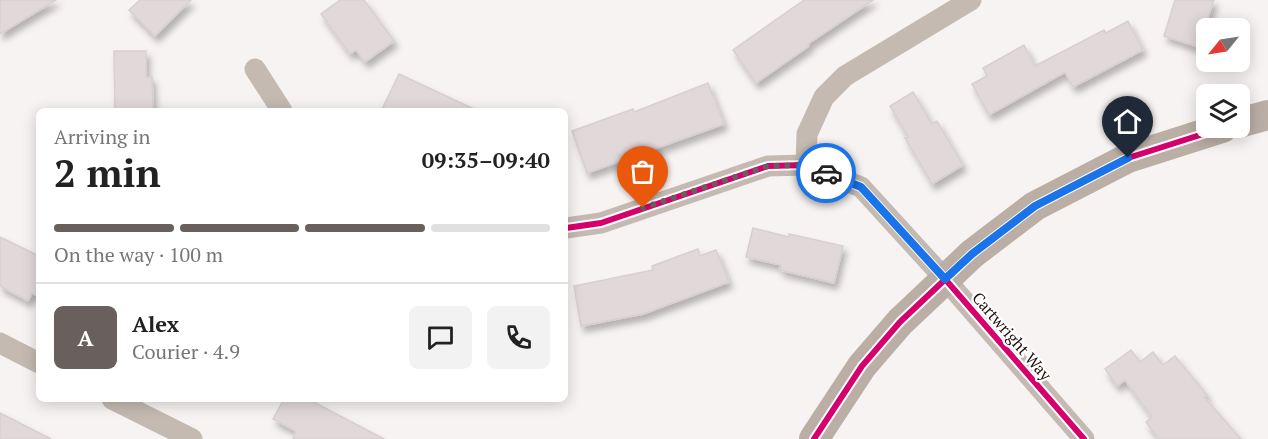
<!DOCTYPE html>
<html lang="en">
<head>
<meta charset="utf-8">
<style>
  body { margin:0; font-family:"PT Serif",serif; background:#f2f2f2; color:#222; height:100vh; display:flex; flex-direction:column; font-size:22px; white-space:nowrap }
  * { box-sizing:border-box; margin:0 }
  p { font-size:20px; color:#767676 }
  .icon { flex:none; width:33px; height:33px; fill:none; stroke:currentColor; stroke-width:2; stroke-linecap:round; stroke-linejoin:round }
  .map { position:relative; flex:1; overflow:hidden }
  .sheet { position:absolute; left:36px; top:108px; width:532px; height:294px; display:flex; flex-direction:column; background:#fff; border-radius:9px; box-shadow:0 3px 15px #0003 }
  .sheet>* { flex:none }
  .needle { width:39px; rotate:240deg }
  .controls { position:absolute; left:1196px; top:18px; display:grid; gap:12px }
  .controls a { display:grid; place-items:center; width:54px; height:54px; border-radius:9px; background:#fff; box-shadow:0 3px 15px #0003; font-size:30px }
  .pin { position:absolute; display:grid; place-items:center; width:51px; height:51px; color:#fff; margin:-62px -26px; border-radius:50% 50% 50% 0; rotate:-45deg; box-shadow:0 0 6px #0007 }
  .pin .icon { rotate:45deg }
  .courier { position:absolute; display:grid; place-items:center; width:60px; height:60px; margin:-30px; border:4px solid #1a73e8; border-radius:50%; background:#fff; color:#222; box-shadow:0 2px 8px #0007 }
  .head em { font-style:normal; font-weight:600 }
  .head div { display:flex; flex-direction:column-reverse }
  .head { display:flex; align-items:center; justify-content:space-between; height:102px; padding:0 18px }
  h1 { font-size:39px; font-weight:600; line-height:45px }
  .bar { display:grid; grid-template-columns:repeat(4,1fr); gap:9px 6px; align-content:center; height:72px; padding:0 18px }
  .bar i { height:8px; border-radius:4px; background:#e0e0e0 }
  .bar .selected { background:#695f5c }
  .bar p { grid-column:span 4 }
  .line { display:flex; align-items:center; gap:15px; padding:0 18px; border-top:2px solid #e0e0e0 }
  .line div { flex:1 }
  .round { display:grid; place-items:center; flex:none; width:63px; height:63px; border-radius:9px; background:#f2f2f2 }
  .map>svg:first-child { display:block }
  .building { fill:#e1d8da; stroke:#d8cfd1; stroke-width:1.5; filter:url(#shadow) }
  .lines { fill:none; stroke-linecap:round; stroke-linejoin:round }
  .street { stroke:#c4bab2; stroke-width:21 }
  .secondary { stroke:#baaea5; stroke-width:30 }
  .cycleway-casing { stroke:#fff; stroke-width:10 }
  .cycleway { stroke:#d6006c; stroke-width:6 }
  .done { stroke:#695f5c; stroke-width:6; stroke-dasharray:0 10.8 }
  .route { stroke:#1a73e8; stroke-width:8 }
  .labels { text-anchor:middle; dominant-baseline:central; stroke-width:4.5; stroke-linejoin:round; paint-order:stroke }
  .street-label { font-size:16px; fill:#1c100b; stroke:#fff }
</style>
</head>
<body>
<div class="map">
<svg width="1268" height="439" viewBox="0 0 1268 439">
  <defs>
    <filter id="shadow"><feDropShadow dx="3.5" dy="6" stdDeviation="3" flood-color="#0004"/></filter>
  </defs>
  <rect width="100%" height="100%" fill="#f7f3f2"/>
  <g class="building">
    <path d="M0,0h56l-56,34z"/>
    <path d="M140,0h51l-36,36 -26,-26z"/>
    <path d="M340,0h24l30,41 -29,21 -9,-12 -6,4 -29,-40z"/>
    <path d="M804,0h69l-65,44 1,2 -53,37 -23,-33z"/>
    <path d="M1175,0h39l-16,47 -34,-11z"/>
    <path d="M1128,21l15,29 -70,37 -8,-15 -76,43 -17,-31 15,-8 -4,-8 41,-23 11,21 69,-36 2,3z"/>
    <path d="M114,51h32v26h6l1,34h-38z"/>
    <path d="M399,74l79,37h-97z"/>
    <path d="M708,83l16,41 -137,49 -15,-42 61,-22 1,3z"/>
    <path d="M913,92l19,32 5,-3 26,44 -31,19 -27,-46 3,-1 -18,-31z"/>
    <path d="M753,228l36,9v-3l54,12 -9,37 -54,-13 1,-5 -35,-8z"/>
    <path d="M0,237l39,19v41l-7,-4 -4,8 -28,-15z"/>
    <path d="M698,249l2,7 16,-6 13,32 -86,32 -62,12 -7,-40 79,-16 -1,-4z"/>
    <path d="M1131,350l9,12 13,-10 10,13 12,-9 32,39 -3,2 37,42h-82l-13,-17 6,-5 -27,-37 -8,6 -12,-17z"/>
    <path d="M284,399h24l76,40h-91l3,-8 -23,-12z"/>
    <path d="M0,413l51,26h-51z"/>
  </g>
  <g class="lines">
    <g class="street">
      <path d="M255,69l27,42"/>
      <path d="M806,165l1,-31 17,-37 21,-21 126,-76"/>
      <path d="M566,228l35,-5 167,-57 38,-1 55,22 84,92 139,160"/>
      <path d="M0,343l39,20"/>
      <path d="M112,399l80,40"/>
    </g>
    <g class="secondary">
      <path d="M1239,123l29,-8"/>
      <path d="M814,439l48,-73 38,-44 72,-68 63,-48 93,-48 94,-30"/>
    </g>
    <defs>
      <g id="cycleway">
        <path d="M566,228l35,-5 167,-57 38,-1 55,22 84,92 139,160"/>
        <path d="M814,439l48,-73 38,-44 72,-68 63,-48 93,-48 94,-30"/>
      </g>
    </defs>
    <use href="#cycleway" class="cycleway-casing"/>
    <use href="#cycleway" class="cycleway"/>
  </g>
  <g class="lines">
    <path class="done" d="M643,208l125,-42 38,-1 20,8"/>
    <path class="route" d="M826,173l35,14 84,92 27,-25 63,-48 93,-48"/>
  </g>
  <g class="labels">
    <g class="street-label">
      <text transform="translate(1012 336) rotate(49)">Cartwright Way</text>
    </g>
  </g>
</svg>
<div class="controls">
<a><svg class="needle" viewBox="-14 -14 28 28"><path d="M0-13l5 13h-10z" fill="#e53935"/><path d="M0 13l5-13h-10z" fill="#767676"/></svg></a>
<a><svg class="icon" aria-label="layers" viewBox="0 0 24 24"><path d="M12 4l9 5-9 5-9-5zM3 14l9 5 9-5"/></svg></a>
</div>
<div class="pin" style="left:643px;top:208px;background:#ea580c"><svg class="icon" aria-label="bag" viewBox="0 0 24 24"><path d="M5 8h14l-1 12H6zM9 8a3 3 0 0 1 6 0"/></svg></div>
<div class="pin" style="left:1128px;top:158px;background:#1f2937"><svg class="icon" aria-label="home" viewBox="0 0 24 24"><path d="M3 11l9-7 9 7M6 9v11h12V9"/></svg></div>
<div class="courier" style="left:826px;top:173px"><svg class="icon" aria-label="car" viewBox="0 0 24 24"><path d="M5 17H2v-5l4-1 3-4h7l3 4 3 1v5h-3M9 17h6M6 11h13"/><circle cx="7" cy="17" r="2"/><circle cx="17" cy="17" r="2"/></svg></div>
<section class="sheet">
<div class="head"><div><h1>2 min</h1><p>Arriving in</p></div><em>09:35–09:40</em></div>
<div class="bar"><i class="selected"></i><i class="selected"></i><i class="selected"></i><i></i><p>On the way · 100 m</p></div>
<div class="line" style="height:108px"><b class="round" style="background:#695f5c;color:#fff">A</b><div><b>Alex</b><p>Courier · 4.9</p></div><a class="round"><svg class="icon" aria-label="chat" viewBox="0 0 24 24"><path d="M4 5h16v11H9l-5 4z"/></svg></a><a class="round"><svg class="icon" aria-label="phone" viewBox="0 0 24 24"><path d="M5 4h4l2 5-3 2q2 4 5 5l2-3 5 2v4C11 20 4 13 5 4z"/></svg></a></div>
</section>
</div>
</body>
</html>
